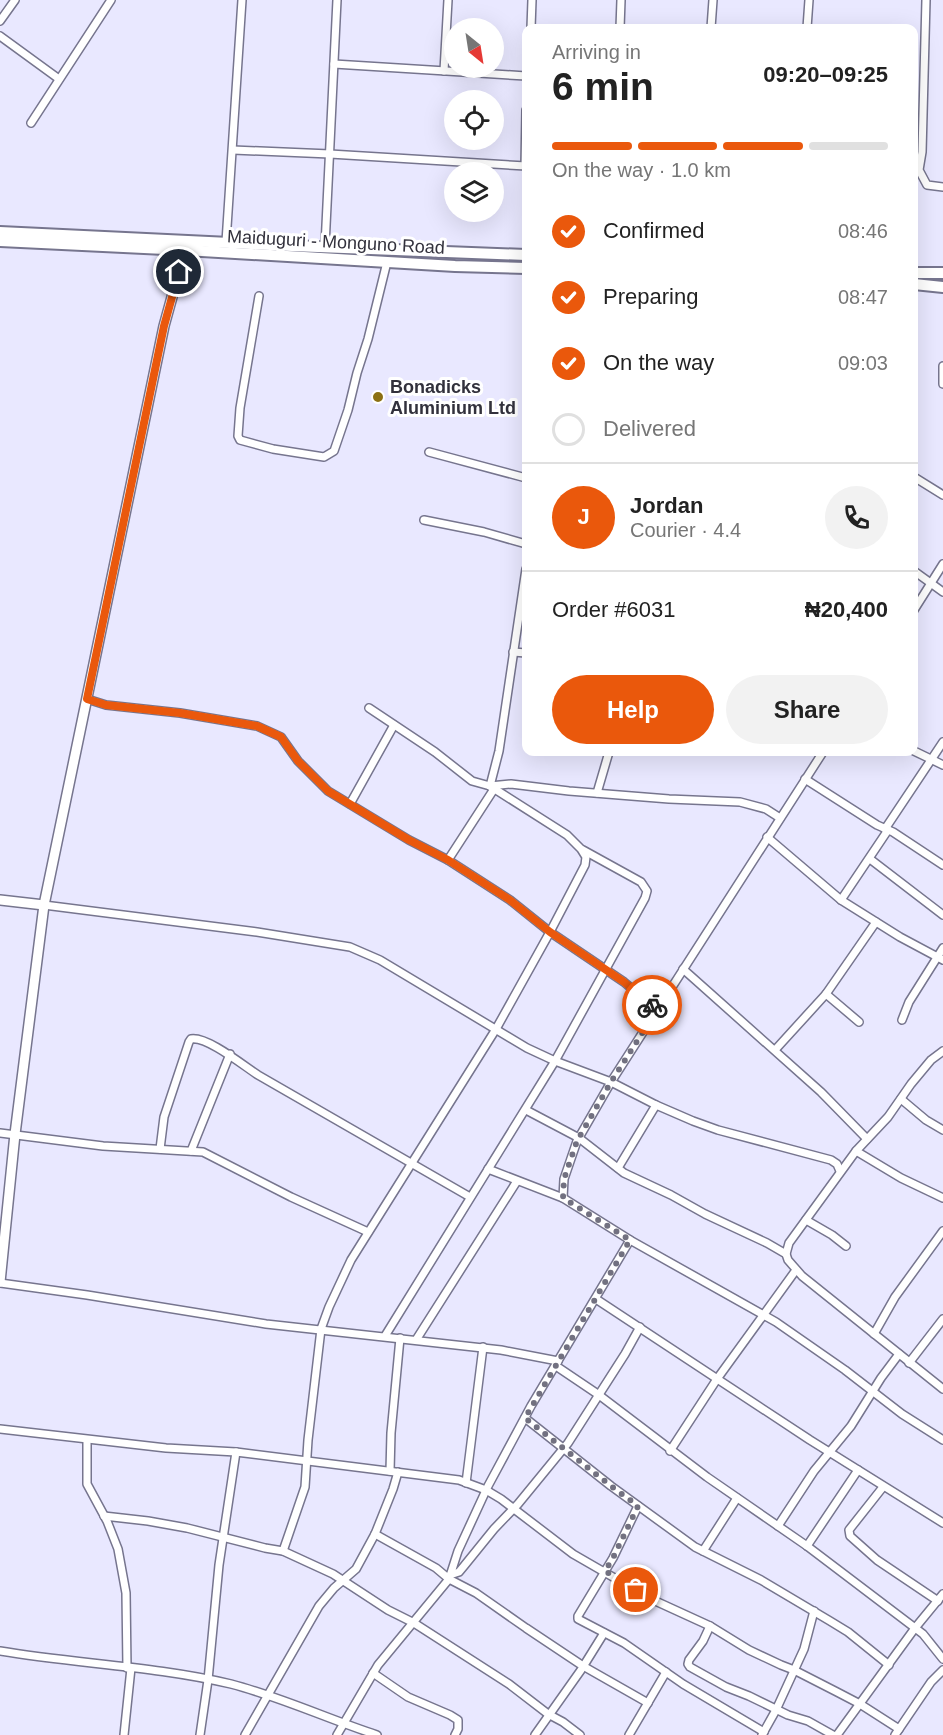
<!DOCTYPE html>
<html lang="en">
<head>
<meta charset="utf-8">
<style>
  body { margin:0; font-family:Arial,sans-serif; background:#f2f2f2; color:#222; height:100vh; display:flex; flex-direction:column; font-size:22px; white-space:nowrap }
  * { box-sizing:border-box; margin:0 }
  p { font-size:20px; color:#767676 }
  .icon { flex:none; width:33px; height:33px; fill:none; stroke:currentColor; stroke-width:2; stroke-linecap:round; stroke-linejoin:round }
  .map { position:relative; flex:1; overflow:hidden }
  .details { position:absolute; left:522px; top:24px; width:396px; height:732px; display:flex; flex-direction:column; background:#fff; border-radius:12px; box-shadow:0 6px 24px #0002 }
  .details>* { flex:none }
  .needle { width:39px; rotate:150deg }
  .buttons { position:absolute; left:444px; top:18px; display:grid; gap:12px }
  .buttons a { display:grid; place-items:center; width:60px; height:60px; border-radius:50%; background:#fff; box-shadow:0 6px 24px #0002; font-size:30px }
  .pin { position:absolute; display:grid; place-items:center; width:51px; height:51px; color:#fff; margin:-26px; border:3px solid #fff; border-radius:50%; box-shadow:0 2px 6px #0007 }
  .courier { position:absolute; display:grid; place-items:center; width:60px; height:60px; margin:-30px; border:4px solid #ea580c; border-radius:50%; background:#fff; color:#222; box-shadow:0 2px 8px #0007 }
  .headline em { font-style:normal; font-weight:700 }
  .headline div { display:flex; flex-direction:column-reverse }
  .headline { display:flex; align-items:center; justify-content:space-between; height:102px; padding:0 30px }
  h1 { font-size:39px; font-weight:700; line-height:45px }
  .bar { display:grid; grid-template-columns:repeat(4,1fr); gap:9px 6px; align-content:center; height:72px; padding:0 30px }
  .bar i { height:8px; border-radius:4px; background:#e0e0e0 }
  .bar .current { background:#ea580c }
  .bar p { grid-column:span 4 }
  .line { display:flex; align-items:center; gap:15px; padding:0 30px; border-top:2px solid #e0e0e0 }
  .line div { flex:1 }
  .round { display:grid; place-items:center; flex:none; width:63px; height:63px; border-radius:32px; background:#f2f2f2 }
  ol { padding:0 30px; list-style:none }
  li { display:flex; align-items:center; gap:18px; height:66px }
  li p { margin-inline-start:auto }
  li .icon { padding:6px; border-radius:50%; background:#ea580c; color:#fff; stroke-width:4 }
  li:last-child { color:#767676 }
  li i { width:33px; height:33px; border:3px solid #e0e0e0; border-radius:50% }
  .primary-button { display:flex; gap:12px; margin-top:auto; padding:12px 30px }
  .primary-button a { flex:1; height:69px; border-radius:36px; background:#ea580c; color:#fff; font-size:24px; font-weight:700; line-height:69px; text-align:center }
  .primary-button a+a { background:#f2f2f2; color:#222 }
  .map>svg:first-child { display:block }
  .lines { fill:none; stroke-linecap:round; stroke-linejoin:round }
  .street-casing { stroke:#76758e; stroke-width:10 }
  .secondary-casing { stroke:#76758e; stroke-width:12 }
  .primary-casing { stroke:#76758e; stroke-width:14 }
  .street { stroke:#fff; stroke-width:7 }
  .secondary { stroke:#fff; stroke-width:9 }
  .primary { stroke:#fff; stroke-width:10 }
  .done { stroke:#727180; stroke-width:6; stroke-dasharray:0 10.8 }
  .route { stroke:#ea580c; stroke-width:8 }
  .poi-dot { fill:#8c7013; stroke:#fff; stroke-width:2 }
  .labels { text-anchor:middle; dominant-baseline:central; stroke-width:6; stroke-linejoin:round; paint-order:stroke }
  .street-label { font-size:18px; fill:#32313c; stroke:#fff }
  .poi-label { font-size:18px; font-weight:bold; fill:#32313c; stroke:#fff; text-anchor:start }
</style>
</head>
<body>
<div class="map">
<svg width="943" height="1735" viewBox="0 0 943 1735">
  <rect width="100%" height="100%" fill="#e9e8ff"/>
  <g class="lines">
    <defs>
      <g id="street">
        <path d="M926,0l-4,152 -3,18 8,15 16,2"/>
        <path d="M0,21l15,-21"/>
        <path d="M531,28l1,-28"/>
        <path d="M620,28l1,-28"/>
        <path d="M711,28l2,-28"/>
        <path d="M807,28l2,-28"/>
        <path d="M0,36l59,43"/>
        <path d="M334,64l192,12"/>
        <path d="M444,71l4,-71"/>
        <path d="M31,123l80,-123"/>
        <path d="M233,150l97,4 196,12"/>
        <path d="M525,166l1,-56"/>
        <path d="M226,242l16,-242"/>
        <path d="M325,246l12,-246"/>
        <path d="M259,296l-19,112 -2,28 2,4 33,9 51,8 10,-6 14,-41 9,-37 11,-34 19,-77"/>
        <path d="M943,366v18"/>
        <path d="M429,452l97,26"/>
        <path d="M914,477l29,18"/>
        <path d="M424,520l60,12 42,12"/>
        <path d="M914,571l29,21"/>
        <path d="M914,610l29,-46"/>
        <path d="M513,652l13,1"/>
        <path d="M87,699l19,6 74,8 77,13 24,11 17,24 30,30 81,49 39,20 62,40 40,32 74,50 33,28"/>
        <path d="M914,751l29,14"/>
        <path d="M805,779l72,46 16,7 50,33"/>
        <path d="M490,786l21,-2 58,7 100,8 71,3 26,7 14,9"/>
        <path d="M490,786l9,-35 27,-182"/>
        <path d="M597,793l12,-41"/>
        <path d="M350,804l44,-79"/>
        <path d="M885,829l58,-87"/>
        <path d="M767,837l74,63 59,37 43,23"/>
        <path d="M870,859l73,56"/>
        <path d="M448,860l46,-71"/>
        <path d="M841,900l47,-70"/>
        <path d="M44,905l213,27 93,15 30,13 147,88 28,13 56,21 45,23 37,16 25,9 113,30 6,4 3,7"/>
        <path d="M683,969l138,123 46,47"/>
        <path d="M826,994l33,28"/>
        <path d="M902,1020l7,-18 34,-54"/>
        <path d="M775,1050l51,-56 50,-72"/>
        <path d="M901,1099l25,21 17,10"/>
        <path d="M526,1110l53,28 45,35 47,22 34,19 62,29 19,11 2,6 14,16 141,113"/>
        <path d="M0,1133l103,13 100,6 88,45 77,35"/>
        <path d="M160,1149l4,-32 25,-75 2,-3c16,-3 53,27 67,36l212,122"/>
        <path d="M191,1151l39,-97"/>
        <path d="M856,1151l45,27 42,20"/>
        <path d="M618,1168l38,-63"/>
        <path d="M488,1169l75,29 67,42 146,82 69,48 57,44 41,26"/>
        <path d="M563,1198l1,-19 13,-38 34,-59 212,-330"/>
        <path d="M806,1220l26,15 14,11"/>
        <path d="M786,1254l3,-11 67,-92 32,-34 23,-33 20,-24 12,-9"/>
        <path d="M0,1283l87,12 179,29 235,26 57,11"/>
        <path d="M596,1299l214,141 133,83"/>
        <path d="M874,1334l21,-37 48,-66"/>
        <path d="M385,1336l170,-275 90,-163 2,-7 -6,-9 -58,-32"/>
        <path d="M416,1340l101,-159"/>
        <path d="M909,1363l34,-44"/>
        <path d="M556,1366l43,29 108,82 100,69 116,88 20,25"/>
        <path d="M525,1418l86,68 84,61 66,33 69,41 18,11 41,33"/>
        <path d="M0,1429l166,19 70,4 223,28 27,10 15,9 72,55 78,45 59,27 39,24 32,15 13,5 43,22 23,12 39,25"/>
        <path d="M87,1440v44l20,37 11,28 8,44 1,75"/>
        <path d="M670,1451l47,-72 79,-109"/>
        <path d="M390,1471l1,-38 9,-95"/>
        <path d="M466,1483l17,-136"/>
        <path d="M883,1487l-34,43 1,6 27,24 61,41"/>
        <path d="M638,1506l-25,52 -35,58v3l46,24 59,41 81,48"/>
        <path d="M104,1516l44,5 39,7 78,20 18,3 50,23 55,36 26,13 95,61 39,30 15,8 17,13"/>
        <path d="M778,1526l36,-55 37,-45 30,-48 18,-24"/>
        <path d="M375,1534l61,34 13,11 27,14 50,35 57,38 65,37"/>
        <path d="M807,1546l51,-76"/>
        <path d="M283,1551l22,-64 3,-47 13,-111 8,-22 22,-47 145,-231 54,-97 35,-67 1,-8 -5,-8 -14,-14 -77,-49 -18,-5 -37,-29 -66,-44"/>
        <path d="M703,1551l34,-53"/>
        <path d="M450,1575l9,-3 5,-6 30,-37 24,-25 50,-61 57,-89 15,-27"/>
        <path d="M710,1626l-7,15 -14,19 -1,4 2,3 36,20 23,9 39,19 20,6 25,14"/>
        <path d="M0,1651c77,13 155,15 231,33 50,13 97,35 146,51"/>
        <path d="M373,1673l35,24 42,18 8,5v9l-3,6"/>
        <path d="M124,1735l7,-67"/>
        <path d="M200,1735l8,-55 11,-115 17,-113"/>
        <path d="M245,1735l74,-129 15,-18 22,-19 19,-35 18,-45 5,-17"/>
        <path d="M337,1735l41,-70 71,-86 9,-28 30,-65 43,-80 99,-166"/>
        <path d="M535,1735l46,-65 23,-37"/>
        <path d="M629,1735l37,-63"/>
        <path d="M762,1735l14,-25 28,-61 10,-38"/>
        <path d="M837,1735l78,-107 28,-34"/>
        <path d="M895,1735l36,-53 12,-12"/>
      </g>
      <g id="secondary">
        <path d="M0,900l44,5"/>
        <path d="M0,1282l15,-148 29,-229 120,-579 21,-76"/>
      </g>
      <g id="primary">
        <path d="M0,232l292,14 234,9"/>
        <path d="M0,241l185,9 270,16 71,2"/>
        <path d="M914,273h29"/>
        <path d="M914,284l29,3"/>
      </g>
    </defs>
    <use href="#street" class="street-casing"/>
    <use href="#secondary" class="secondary-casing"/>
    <use href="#primary" class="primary-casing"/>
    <use href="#street" class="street"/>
    <use href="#secondary" class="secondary"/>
    <use href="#primary" class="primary"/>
  </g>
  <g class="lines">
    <path class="done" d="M636,1590l-31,-19 8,-13 25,-52 -27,-20 -86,-68 105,-178 -67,-42 1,-19 13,-38 34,-59 46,-72 -5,-5"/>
    <path class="route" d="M179,272l-15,54 -77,373 19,6 74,8 77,13 24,11 17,24 30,30 81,49 39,20 62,40 40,32 74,50 28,23"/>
  </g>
  <circle class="poi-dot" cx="378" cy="397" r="6"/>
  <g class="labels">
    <g class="street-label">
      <text transform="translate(336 242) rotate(3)">Maiduguri - Monguno Road</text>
    </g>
    <g class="poi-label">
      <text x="390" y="387">Bonadicks<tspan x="390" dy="21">Aluminium Ltd</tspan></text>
    </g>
  </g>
</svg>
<div class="buttons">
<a><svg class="needle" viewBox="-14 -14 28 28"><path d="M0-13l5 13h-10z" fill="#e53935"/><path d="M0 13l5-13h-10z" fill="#767676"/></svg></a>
<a><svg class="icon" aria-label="locate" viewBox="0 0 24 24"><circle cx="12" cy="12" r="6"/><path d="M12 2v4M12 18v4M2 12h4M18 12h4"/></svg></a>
<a><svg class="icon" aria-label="layers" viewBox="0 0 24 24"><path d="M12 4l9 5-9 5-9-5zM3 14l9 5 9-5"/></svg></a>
</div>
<div class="pin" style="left:636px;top:1590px;background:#ea580c"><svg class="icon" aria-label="bag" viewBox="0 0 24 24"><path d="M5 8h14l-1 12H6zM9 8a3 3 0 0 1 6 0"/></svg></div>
<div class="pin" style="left:179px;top:272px;background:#1f2937"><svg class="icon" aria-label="home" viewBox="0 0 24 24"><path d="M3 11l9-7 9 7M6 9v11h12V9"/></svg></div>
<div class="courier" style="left:652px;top:1005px"><svg class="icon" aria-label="bike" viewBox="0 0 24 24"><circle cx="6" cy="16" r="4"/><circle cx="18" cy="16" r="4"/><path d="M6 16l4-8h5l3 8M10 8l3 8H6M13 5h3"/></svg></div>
<section class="details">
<div class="headline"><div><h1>6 min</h1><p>Arriving in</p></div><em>09:20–09:25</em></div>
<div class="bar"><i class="current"></i><i class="current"></i><i class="current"></i><i></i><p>On the way · 1.0 km</p></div>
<ol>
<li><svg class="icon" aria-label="check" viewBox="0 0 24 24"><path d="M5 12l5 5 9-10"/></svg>Confirmed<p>08:46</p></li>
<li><svg class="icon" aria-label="check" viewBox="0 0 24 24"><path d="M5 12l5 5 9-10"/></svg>Preparing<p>08:47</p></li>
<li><svg class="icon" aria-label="check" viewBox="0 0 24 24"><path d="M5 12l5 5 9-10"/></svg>On the way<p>09:03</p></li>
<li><i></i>Delivered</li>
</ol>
<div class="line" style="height:108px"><b class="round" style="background:#ea580c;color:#fff">J</b><div><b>Jordan</b><p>Courier · 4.4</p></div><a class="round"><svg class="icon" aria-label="phone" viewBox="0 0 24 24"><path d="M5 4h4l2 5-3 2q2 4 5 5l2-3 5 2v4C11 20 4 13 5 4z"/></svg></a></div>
<div class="line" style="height:78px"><div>Order #6031</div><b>₦20,400</b></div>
<div class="primary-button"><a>Help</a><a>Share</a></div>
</section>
</div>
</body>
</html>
